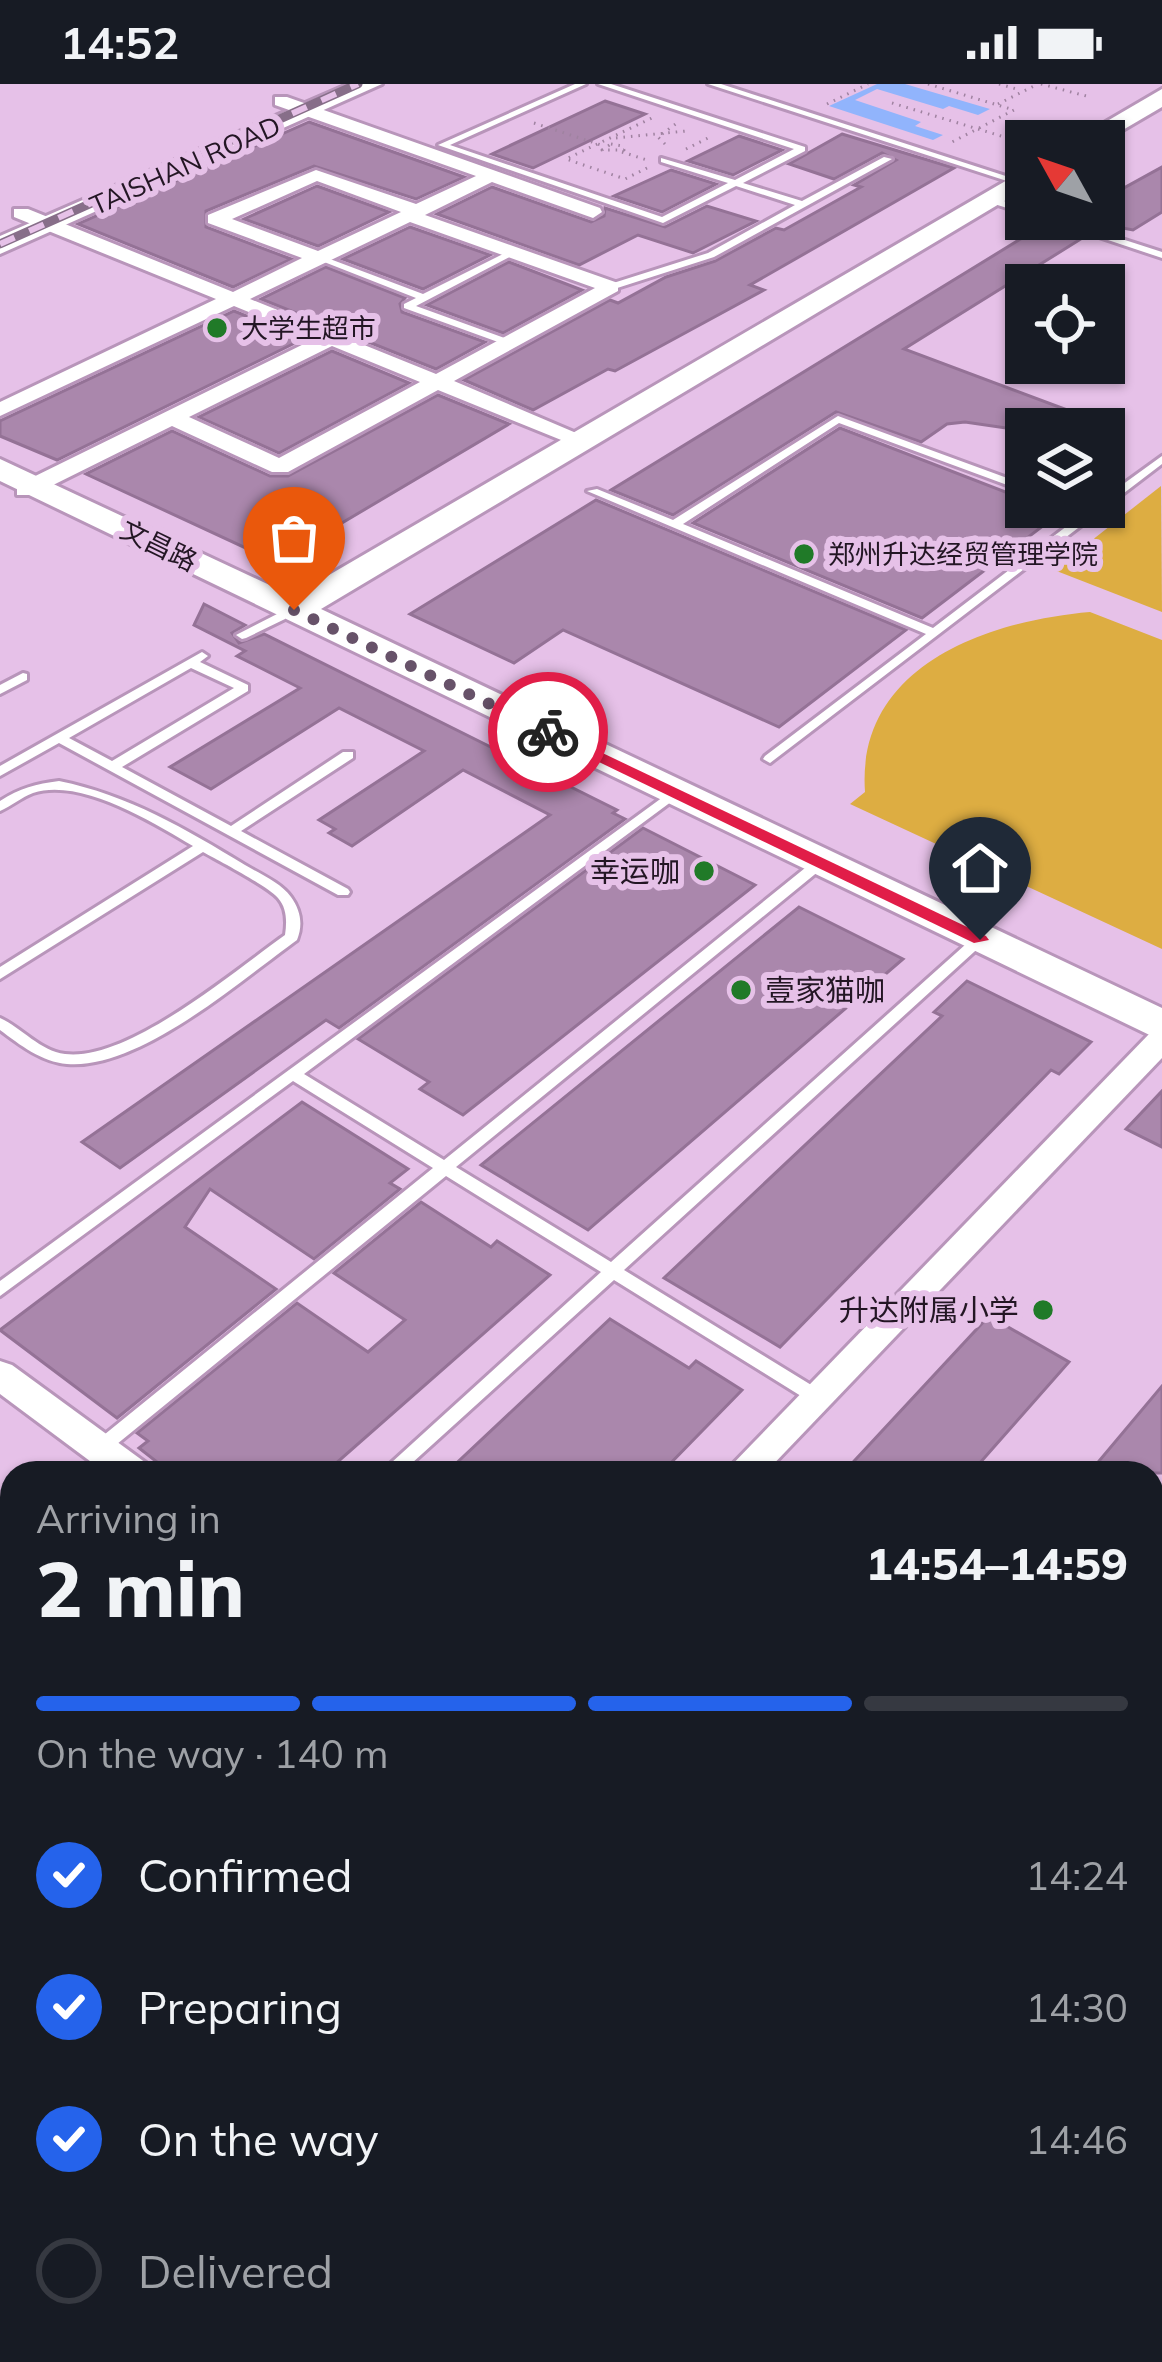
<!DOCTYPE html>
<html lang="en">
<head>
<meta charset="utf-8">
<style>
  body { margin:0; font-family:Mulish,"Noto Sans SC",sans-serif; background:#242831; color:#f1f3f6; height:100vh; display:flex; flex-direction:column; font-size:45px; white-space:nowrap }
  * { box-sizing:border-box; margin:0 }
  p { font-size:39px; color:#9ea1a6 }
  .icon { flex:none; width:66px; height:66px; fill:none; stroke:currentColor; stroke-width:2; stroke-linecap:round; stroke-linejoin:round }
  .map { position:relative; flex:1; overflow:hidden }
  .panel { position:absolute; left:0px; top:1377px; width:1164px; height:903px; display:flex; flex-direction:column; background:#171b24; border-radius:36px 36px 0 0; box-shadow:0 3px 9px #0004 }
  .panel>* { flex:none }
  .needle { width:78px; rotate:310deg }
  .controls { position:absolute; left:1005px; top:36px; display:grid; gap:24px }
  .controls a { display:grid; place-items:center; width:120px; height:120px; border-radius:0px; background:#171b24; box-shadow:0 3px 9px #0004; font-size:60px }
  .pin { position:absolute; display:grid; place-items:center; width:102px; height:102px; color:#fff; margin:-123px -51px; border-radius:50% 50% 50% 0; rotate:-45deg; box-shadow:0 0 12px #0007 }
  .pin .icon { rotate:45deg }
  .courier { position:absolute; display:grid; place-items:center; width:120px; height:120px; margin:-60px; border:9px solid #e11d48; border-radius:50%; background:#fff; color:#222; box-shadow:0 3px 15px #0007 }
  .summary em { font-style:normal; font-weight:800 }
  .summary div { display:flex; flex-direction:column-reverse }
  .summary { display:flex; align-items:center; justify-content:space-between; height:204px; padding:0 36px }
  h1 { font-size:78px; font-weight:800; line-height:90px }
  .bar { display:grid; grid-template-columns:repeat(4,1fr); gap:18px 12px; align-content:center; height:144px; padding:0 36px }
  .bar i { height:15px; border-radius:9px; background:#363941 }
  .bar .selected { background:#2563eb }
  .bar p { grid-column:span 4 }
  ol { padding:0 36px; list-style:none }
  li { display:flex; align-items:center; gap:36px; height:132px }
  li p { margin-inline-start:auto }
  li .icon { padding:12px; border-radius:50%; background:#2563eb; color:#fff; stroke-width:4 }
  li:last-child { color:#9ea1a6 }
  li i { width:66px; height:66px; border:6px solid #363941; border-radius:50% }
  .status { display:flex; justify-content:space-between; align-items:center; height:84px; padding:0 60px; background:#171b24; direction:ltr }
  .status svg { height:33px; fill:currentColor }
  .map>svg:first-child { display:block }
  .green { fill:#ddad42 }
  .water { fill:#91b4fc }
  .building { fill:#aa87ac; stroke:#947296; stroke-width:3 }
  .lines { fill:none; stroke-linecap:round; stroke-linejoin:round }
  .lane-casing { stroke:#b895ba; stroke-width:6 }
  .street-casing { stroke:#b895ba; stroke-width:6 }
  .secondary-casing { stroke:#b895ba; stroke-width:6 }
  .highway-casing { stroke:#fff; stroke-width:6 }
  .path { stroke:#9f82a0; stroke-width:3; stroke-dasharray:1.5 6; stroke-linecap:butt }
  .lane { fill:#fff; fill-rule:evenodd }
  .street { fill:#fff; fill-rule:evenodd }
  .secondary { fill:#fff; fill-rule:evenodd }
  .highway { fill:#bc66c4; fill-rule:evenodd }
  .rail-casing { stroke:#876e89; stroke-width:9 }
  .rail { stroke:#e6c1e8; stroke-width:6; stroke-dasharray:16; stroke-linecap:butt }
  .route { fill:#e11d48 }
  .done { stroke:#675269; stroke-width:12; stroke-dasharray:0 21.6 }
  .poi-dot { fill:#207a28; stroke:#e6c1e8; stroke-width:4.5 }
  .labels { text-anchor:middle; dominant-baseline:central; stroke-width:12; stroke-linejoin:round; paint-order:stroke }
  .far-street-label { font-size:27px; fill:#231624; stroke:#e6c1e8 }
  .far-poi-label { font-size:27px; fill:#231624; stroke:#e6c1e8; text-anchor:start }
  .poi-label { font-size:30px; fill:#231624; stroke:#e6c1e8; text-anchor:end }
</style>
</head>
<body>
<div class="status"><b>14:52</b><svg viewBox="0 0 49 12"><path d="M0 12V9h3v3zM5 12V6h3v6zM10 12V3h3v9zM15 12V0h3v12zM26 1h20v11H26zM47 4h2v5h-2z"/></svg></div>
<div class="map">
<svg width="1162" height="2278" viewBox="0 0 1162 2278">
  <rect width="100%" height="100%" fill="#e6c1e8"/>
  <g class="green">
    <path d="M1161,402l1,126 -108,-42z"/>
    <path d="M1090,528l72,28v309l-312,-145 15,-12c-9,-126 122,-171 225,-180z"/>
  </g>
  <path class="water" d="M877,0h28l85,25 -12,6 -29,-9 -6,3 -66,-20 -22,11 66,22 -6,4 28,9 -10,5 -104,-34z"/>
  <g class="building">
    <path d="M605,17l40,13 -112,54 -41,-14z"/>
    <path d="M309,38l155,55 -48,22 -102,-33 -108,45v16l85,32 -58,28 -155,-63z"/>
    <path d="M842,50l112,34 -204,117 14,5 -149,81 -7,-2 -75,41 -69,-30 146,-80 8,3 48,-26 49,-16 61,-33 8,2 77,-43 -7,-2 42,-25 -14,-7 -48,26 -45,-15z"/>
    <path d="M739,52l43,14 -49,25 -45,-14z"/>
    <path d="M1162,83v45l-29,18 -58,-11h29v-20z"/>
    <path d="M671,86l45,14 -54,28 -48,-16z"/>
    <path d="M317,102l72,26 -71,34 -74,-27z"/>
    <path d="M492,103l99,35 13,-6 1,-8 60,19 42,-21 49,15 -63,32 -55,-18 -59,30 -142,-51z"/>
    <path d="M1045,140l39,13 -180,112 214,80h-105l-48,-7 -18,2 -26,18 -85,-30 -163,103 -62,-25z"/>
    <path d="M410,143l80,28 -67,34 -80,-30z"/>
    <path d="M509,178l73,28 -79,43 -76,-28z"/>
    <path d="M326,183l79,31 -5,6 2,8 83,30 -49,27 -175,-70z"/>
    <path d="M234,227l69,28 -246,121 -57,-24v-15z"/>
    <path d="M332,267l77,32 -130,70 -80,-36z"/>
    <path d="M438,311l71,29 -233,138 -190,-88 86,-43 98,45h18z"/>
    <path d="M840,344l186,72v7l34,6 -138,105 -229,-95z"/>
    <path d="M596,416l310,130 -127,97 -216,-97 -49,33 -104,-49z"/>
    <path d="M204,520l41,21 -13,8 7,10 25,-9 353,176 -4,3 12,6 -286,209 -13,-8 -206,148 -38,-26 468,-327 -87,-45 -111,76 -23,-13 6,-4 -16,-9 105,-69 -85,-43 -128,81 -41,-22 130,-79 -63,-32 8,-5 -51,-26z"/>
    <path d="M643,744l112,57 -292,230 -43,-26 9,-7 -71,-43z"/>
    <path d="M799,823l104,52 -315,271 -107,-65z"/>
    <path d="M967,897l124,61 -32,32 -8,-4 -271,277 -116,-69 278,-262 -8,-4z"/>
    <path d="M1162,1007v56l-36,-18z"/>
    <path d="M302,1018l106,67 -18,14 10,6 -86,70 -104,-70 -25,38 91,62 -159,129 -117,-88z"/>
    <path d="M421,1118l70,45 6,-6 53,34 -225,198h-154l-32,-25 9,-7 -11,-8 160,-130 71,49 37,-32 -71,-47z"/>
    <path d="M989,1232l80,46 -98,111h-128z"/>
    <path d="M610,1235l79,49 7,-7 46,29 -81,83h-215z"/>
    <path d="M1162,1302v87h-73z"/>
  </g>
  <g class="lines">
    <defs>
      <g id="lane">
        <path d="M575,0h11l-136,61 212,72 66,-34 -67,-21v-4l74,22 59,-31 -196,-65h13l194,63v4l-62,32 59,18 82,-44 8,2 -178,98 -103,33 -5,-3 1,-2 101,-32 87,-48 -59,-19 -73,37 -225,-78z"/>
        <path d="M708,0h13l297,96 -8,2z"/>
        <path d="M988,112l38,12v6l-41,-13v-4z"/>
        <path d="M1045,135h15l102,33v6z"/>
        <path d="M511,166l8,2 -103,54 97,35v4l-4,1 -105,-38v-4l12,-6 -102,-40 8,-2 101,38z"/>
        <path d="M838,332l188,69v7l-187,-69 -156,101 250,104 159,-121h12v-9l58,-42v8l-392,299 -7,-4 2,-3 161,-122 -339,-143 10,-2 76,31z"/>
        <path d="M281,528l6,4 -2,3 -39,19 -4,1 -6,-4z"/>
        <path d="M202,568l6,4 -8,6 48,23v6l-126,76 109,59 112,-74h10v6l-112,73 107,58 2,3 -2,3h-10l-279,-152 -59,33v-10zM191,584l43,20 -122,73 -43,-23z"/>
        <path d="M23,589l4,1v6l-27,14v-9z"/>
        <path d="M59,697c69,14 127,48 186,84 15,9 36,18 46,32 10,14 12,28 6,43 -57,41 -158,130 -230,124 -25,-2 -47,-19 -67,-34v-12c22,10 40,33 65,36 63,8 169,-83 220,-119 2,-13 2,-27 -7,-37 -12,-13 -57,-36 -75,-46l-203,127v-12l193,-121c-39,-23 -113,-69 -160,-53 -11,4 -22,13 -33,18v-10c20,-13 36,-17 59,-20z"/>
        <path d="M674,705l5,1v6l-375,278 140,86 371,-300h10v6l-369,301 155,95 364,-326h10l2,3 -2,3 -361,328 197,121 3,5 -3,5h-12l-195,-121 -213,193h-21l221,-201 -155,-96 -340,277 -6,2 -6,-2 -3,-5 3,-5 339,-275 -140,-87 -293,215v-15z"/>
        <path d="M1152,2259l10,7v12l-26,-1 -3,-9h19z"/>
      </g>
      <g id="street">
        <path d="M275,13h12l313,111 2,4 -9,6 -101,-36 -67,33 193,68v8l-164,90 141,60 -3,5h-16l-138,-56 -150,82h-16l-100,-46 -139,69h-16v-10l297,-146 -80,-33 -234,110v-14l216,-103 -202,-82v-8h14l205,83 69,-34 -94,-35v-8l108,-45 100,34 60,-28 -201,-71zM317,97l84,31 -83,39 -86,-32zM410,138l185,66 -159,86 -186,-75zM332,262l88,36 -141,76 -90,-41z"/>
        <path d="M1162,945v29l-397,415h-41l427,-441z"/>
        <path d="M0,1277l12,4 134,98 5,10h-45l-106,-79z"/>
        <path d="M12,2161v57l-12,5v-57z"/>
      </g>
      <g id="secondary">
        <path d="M349,0h33l-382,170v-18z"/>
        <path d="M1162,5v18l-58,34h-31z"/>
        <path d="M1026,85v19l-705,421 841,399v33l-1162,-560v-22l293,137z"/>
      </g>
      <g id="highway">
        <path d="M0,1912l12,5v89l-12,-5z"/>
        <path d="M0,2047l12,5v94l-12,-5z"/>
        <path d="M152,2268h101l4,10h-100z"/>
        <path d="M318,2268h101l4,10h-100z"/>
      </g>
    </defs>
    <use href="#lane" class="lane-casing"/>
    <use href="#street" class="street-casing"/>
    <use href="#secondary" class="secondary-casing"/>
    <use href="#highway" class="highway-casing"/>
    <g class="path">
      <path d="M928,0l86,26 -62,32"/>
      <path d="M999,0l21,6"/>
      <path d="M1041,0l49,13"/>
      <path d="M892,19l119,36"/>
      <path d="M827,20l41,-20"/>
      <path d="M998,20l40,-20"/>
      <path d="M534,39l70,23"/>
      <path d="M616,54l70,-7"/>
      <path d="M611,60l11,2 2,4h-22z"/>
      <path d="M665,60l-7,-7 19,-14"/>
      <path d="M686,65l26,-13"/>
      <path d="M622,68l25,8"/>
      <path d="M647,84l-22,11 -59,-20 88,-42"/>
    </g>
    <use href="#lane" class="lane"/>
    <use href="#street" class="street"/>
    <use href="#secondary" class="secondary"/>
    <use href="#highway" class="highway"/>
    <defs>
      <path id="rail" d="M0,160l358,-160"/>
    </defs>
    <use href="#rail" class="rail-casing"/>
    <use href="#rail" class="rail"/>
  </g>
  <path class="route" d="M548,643l438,209 3,4 -15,3 -431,-208 -3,-3z"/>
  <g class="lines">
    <path class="done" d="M294,526l254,122"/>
  </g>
  <g class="poi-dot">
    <circle cx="217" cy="244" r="12"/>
    <circle cx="804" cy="470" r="12"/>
    <circle cx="704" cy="787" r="12"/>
    <circle cx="741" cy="906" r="12"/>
    <circle cx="1043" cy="1226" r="12"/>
  </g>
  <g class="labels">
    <g class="far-street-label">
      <text transform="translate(185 81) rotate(-24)">TAISHAN ROAD</text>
      <text transform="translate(159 461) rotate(26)">文昌路</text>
    </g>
    <g class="far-poi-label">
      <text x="241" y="244">大学生超市</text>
      <text x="828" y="470">郑州升达经贸管理学院</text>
    </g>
    <g class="poi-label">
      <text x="680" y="787">幸运咖</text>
      <text x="765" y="906" text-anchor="start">壹家猫咖</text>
      <text x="1019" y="1226">升达附属小学</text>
    </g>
  </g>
</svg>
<div class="controls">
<a><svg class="needle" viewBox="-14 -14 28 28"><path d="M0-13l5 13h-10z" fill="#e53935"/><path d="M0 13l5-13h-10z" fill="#9ea1a6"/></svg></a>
<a><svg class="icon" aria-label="locate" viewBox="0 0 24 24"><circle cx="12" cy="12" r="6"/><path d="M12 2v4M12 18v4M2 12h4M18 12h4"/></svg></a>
<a><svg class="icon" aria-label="layers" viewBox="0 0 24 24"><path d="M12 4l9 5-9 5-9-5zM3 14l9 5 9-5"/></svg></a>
</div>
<div class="pin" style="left:294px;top:526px;background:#ea580c"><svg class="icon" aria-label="bag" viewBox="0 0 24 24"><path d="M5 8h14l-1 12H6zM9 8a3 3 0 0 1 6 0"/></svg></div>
<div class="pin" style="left:980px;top:856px;background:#1f2937"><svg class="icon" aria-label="home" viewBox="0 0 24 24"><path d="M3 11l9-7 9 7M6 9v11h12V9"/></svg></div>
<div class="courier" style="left:548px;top:648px"><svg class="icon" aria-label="bike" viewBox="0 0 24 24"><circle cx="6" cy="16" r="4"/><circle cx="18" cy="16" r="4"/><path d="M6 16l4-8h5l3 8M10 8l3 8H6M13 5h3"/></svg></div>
<section class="panel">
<div class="summary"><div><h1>2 min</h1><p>Arriving in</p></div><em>14:54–14:59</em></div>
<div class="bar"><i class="selected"></i><i class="selected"></i><i class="selected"></i><i></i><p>On the way · 140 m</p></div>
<ol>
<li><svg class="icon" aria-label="check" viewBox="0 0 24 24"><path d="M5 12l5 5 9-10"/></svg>Confirmed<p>14:24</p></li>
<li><svg class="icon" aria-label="check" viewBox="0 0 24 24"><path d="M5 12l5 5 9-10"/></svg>Preparing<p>14:30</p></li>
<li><svg class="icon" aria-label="check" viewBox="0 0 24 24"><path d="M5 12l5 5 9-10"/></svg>On the way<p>14:46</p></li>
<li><i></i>Delivered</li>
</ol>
</section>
</div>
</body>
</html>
